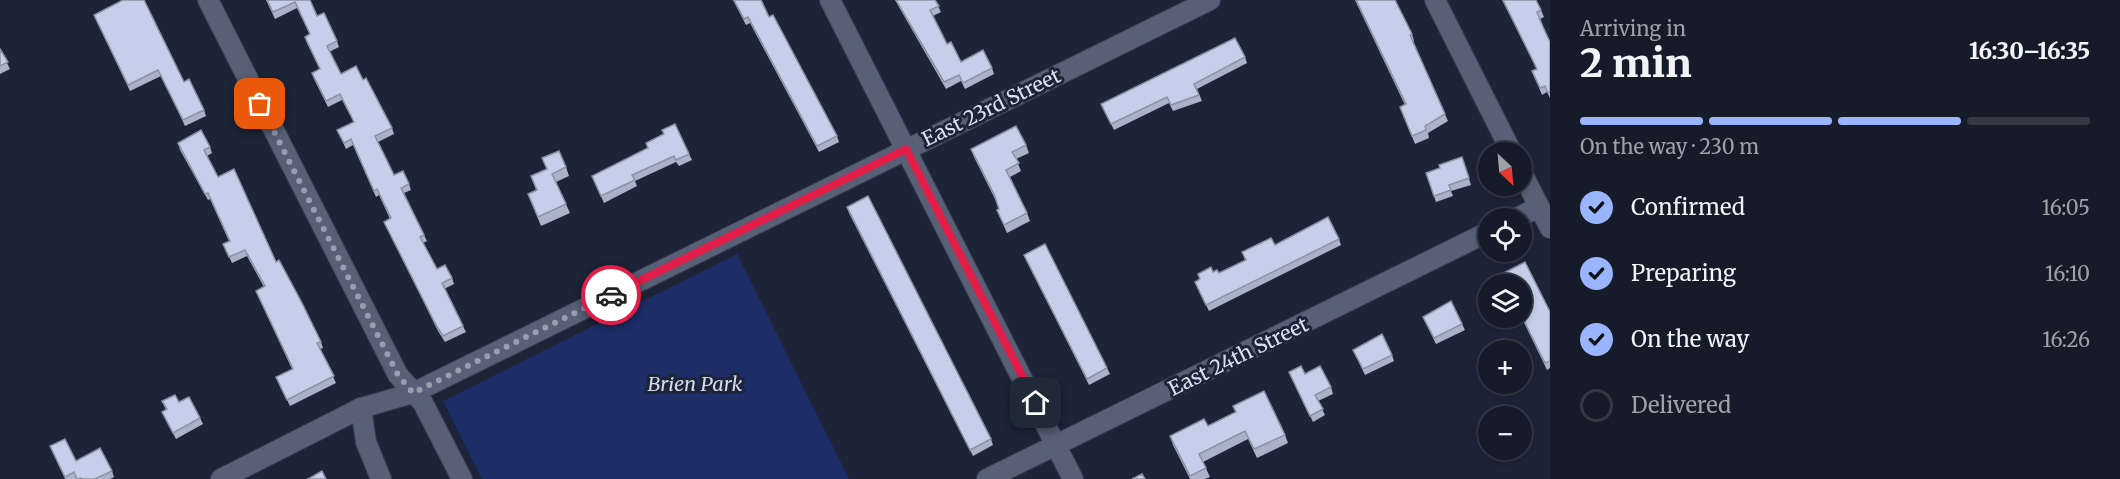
<!DOCTYPE html>
<html lang="en">
<head>
<meta charset="utf-8">
<style>
  body { margin:0; font-family:Merriweather,serif; background:#1f2431; color:#f1f3f6; height:100vh; display:flex; flex-direction:column; font-size:22px; white-space:nowrap }
  * { box-sizing:border-box; margin:0 }
  p { font-size:20px; color:#9ea1a8 }
  .icon { flex:none; width:33px; height:33px; fill:none; stroke:currentColor; stroke-width:2; stroke-linecap:round; stroke-linejoin:round }
  .map { position:relative; flex:1; overflow:hidden }
  .sheet { display:flex; flex-direction:column; background:#161b29; width:570px }
  .sheet>* { flex:none }
  .needle { width:39px; rotate:154deg }
  .buttons { position:absolute; left:1478px; top:142px; display:grid; gap:12px }
  .buttons a { display:grid; place-items:center; width:54px; height:54px; border-radius:50%; background:#161b29; box-shadow:0 3px 9px #0003,0 0 0 2px #353946; font-size:30px }
  .pin { position:absolute; display:grid; place-items:center; width:51px; height:51px; color:#fff; margin:-26px; border-radius:12px; box-shadow:0 3px 9px #0006 }
  .courier { position:absolute; display:grid; place-items:center; width:60px; height:60px; margin:-30px; border:4px solid #e11d48; border-radius:50%; background:#fff; color:#222; box-shadow:0 2px 8px #0007 }
  .headline em { font-style:normal; font-weight:800 }
  .headline div { display:flex; flex-direction:column-reverse }
  .headline { display:flex; align-items:center; justify-content:space-between; height:102px; padding:0 30px }
  h1 { font-size:39px; font-weight:800; line-height:45px }
  .bar { display:grid; grid-template-columns:repeat(4,1fr); gap:9px 6px; align-content:center; height:72px; padding:0 30px }
  .bar i { height:8px; border-radius:4px; background:#353946 }
  .bar .selected { background:#9ab5fd }
  .bar p { grid-column:span 4 }
  ol { padding:0 30px; list-style:none }
  li { display:flex; align-items:center; gap:18px; height:66px }
  li p { margin-inline-start:auto }
  li .icon { padding:6px; border-radius:50%; background:#9ab5fd; color:#111; stroke-width:4 }
  li:last-child { color:#9ea1a8 }
  li i { width:33px; height:33px; border:3px solid #353946; border-radius:50% }
  main { display:flex; flex:1; min-height:0 }
  .map>svg:first-child { display:block }
  .green { fill:#1d2d67 }
  .lines { fill:none; stroke-linecap:round; stroke-linejoin:round }
  .minor-casing { stroke:#3a3f4f; stroke-width:22 }
  .minor { stroke:#576076; stroke-width:20 }
  .wall { fill:#a9b2c8 }
  .building { fill:#c5cfe9; stroke:#8a91a3; stroke-width:1.5 }
  .done { stroke:#989ead; stroke-width:6; stroke-dasharray:0 10.8 }
  .route { stroke:#e11d48; stroke-width:8 }
  .labels { text-anchor:middle; dominant-baseline:central; stroke-width:6; stroke-linejoin:round; paint-order:stroke }
  .street-label { font-size:20px; fill:#dadfec; stroke:#1d2437 }
  .park-label { font-size:20px; font-style:italic; fill:#d3dbef; stroke:#1d2437 }
</style>
</head>
<body>
<main>
<div class="map">
<svg width="1550" height="479" viewBox="0 0 1550 479">
  <rect width="100%" height="100%" fill="#1d2437"/>
  <path class="green" d="M737,254l112,225h-367l-39,-78z"/>
  <g class="lines">
    <defs>
      <g id="minor">
        <path d="M208,0l190,375 25,28 39,76"/>
        <path d="M830,0l243,479"/>
        <path d="M1435,0l77,153"/>
        <path d="M1521,171l29,57"/>
        <path d="M1515,219l24,-12"/>
        <path d="M361,408l5,34 15,37"/>
        <path d="M221,479l140,-71 52,-15 797,-393"/>
        <path d="M987,479l501,-247"/>
      </g>
    </defs>
    <use href="#minor" class="minor-casing"/>
    <use href="#minor" class="minor"/>
  </g>
  <g class="wall">
    <path d="M266,0h44l7,16 20,25 2,6 -10,5 12,22 22,6 29,48 2,6 -16,8 16,33 15,9 2,6 -7,3 20,42 3,6 -4,2 14,26 15,9 2,6 -10,5 22,43 -21,10 -7,-11 -51,-103 -3,-6 6,-3 -11,-24 -3,2 -23,-52 -7,4 -6,-13 -3,-6 17,-8 -12,-22 -14,7 -14,-28 -2,-6 8,-4 -13,-26 -2,-6 5,-3 -13,-26 -22,11z"/>
    <path d="M733,0h28l8,17 68,119 2,6 -20,10 -69,-129 -4,2z"/>
    <path d="M895,0h40l6,12 -8,4 14,28 14,18 31,6 2,6 -29,15 -4,-8 -15,8z"/>
    <path d="M1355,0h40l17,34 2,7 -1,1 35,79 -20,12 1,5 -14,6 -15,-37 5,-2z"/>
    <path d="M1502,0h34l5,10 3,7 -4,2 10,23v56l-3,-6 -5,3 -10,-24 5,-2z"/>
    <path d="M94,15l90,67 20,28 2,6 -21,10 -24,-50 -31,15z"/>
    <path d="M0,49l10,20 -10,5z"/>
    <path d="M1245,57l2,6 -50,26 5,12 -29,10 -4,-8 -55,27 -13,-26z"/>
    <path d="M178,143l32,4 2,6 -5,3 11,21 58,85 45,80 2,6 -3,1 16,34 -46,23 -14,-29 16,-8 -36,-78 8,-4 -17,-31 -15,7 -9,-19 6,-3 -19,-42 -2,1 -28,-50z"/>
    <path d="M1026,145l3,8 -13,6 5,12 -11,6 17,36 3,8 -23,12 -10,-23 2,-1 -3,-8 -22,-44 -3,-8z"/>
    <path d="M648,148l41,6 3,6 -13,6 -3,-4 -41,19 2,5 -33,17 -12,-27z"/>
    <path d="M1462,157l9,28 -20,6 2,5 -17,6 -10,-29 14,-5z"/>
    <path d="M542,158l24,9 3,9 -13,6 14,31 -29,13 -13,-32 8,-4 -5,-14 16,-7z"/>
    <path d="M847,207l144,232 2,6 -20,11 -124,-243z"/>
    <path d="M1339,239l2,6 -132,66 -14,-29 5,-2 -2,-6 15,-2 6,1 26,-13 -3,-8 33,-7z"/>
    <path d="M1024,255l83,113 3,6 -21,11z"/>
    <path d="M1525,262l25,50v56l-3,2 -26,-54v-31h-33v8l-4,-10z"/>
    <path d="M1423,317l39,7 3,6 -29,14z"/>
    <path d="M1353,350l39,5 2,6 -29,14z"/>
    <path d="M1289,372l16,2 26,13 2,7 -15,7 7,14 -12,7z"/>
    <path d="M162,401l17,1 21,16 3,6 -27,15 -14,-27 4,-2z"/>
    <path d="M1233,406l52,29 3,8 -31,15 -9,-19 -45,23 7,15 -5,2h-15l-17,-34 -3,-9 38,-10 28,-14z"/>
    <path d="M50,446l26,15 36,10 2,6 -4,2h-45z"/>
  </g>
  <g class="building">
    <path d="M123,0h21l40,82 5,-3 15,31 -21,10 -25,-50 -30,15 -34,-70z"/>
    <path d="M267,0h43l7,16 7,-3 13,28 -10,5 14,28 15,-8 7,14 3,-2 26,50 -17,8 19,39 9,-4 6,13 -8,4 23,47 -4,2 17,32 8,-4 7,13 -10,5 21,43 -20,10 -7,-11 -52,-103 7,-4 -14,-29 -3,2 -23,-52 -7,4 -7,-13 17,-8 -14,-28 -14,7 -14,-28 8,-4 -15,-32 5,-3 -15,-32 -22,10z"/>
    <path d="M734,0h27l8,17 4,-2 64,121 -20,10 -69,-129 -4,2z"/>
    <path d="M896,0h39l4,6 -9,4 17,34 4,-2 10,20 22,-12 9,18 -29,15 -4,-8 -15,7z"/>
    <path d="M1356,0h39l17,34 -2,1 35,79 -20,12 1,4 -14,6 -12,-29 6,-3z"/>
    <path d="M1503,0h33l5,10 -4,2 6,15 7,15v50l-2,1 -3,-7 -5,2 -8,-17 5,-2z"/>
    <path d="M1235,38l10,19 -51,27 5,11 -28,10 -4,-8 -56,27 -10,-20z"/>
    <path d="M0,49l8,13 -8,4z"/>
    <path d="M675,124l14,30 -13,6 -2,-4 -42,19 3,5 -34,16 -9,-20 56,-28 -2,-5 18,-9 -2,-4z"/>
    <path d="M1016,126l10,19 -14,7 7,11 -13,7 21,43 -23,12 -7,-15 2,-1 -5,-15 -23,-45z"/>
    <path d="M201,130l9,17 -6,3 14,27 16,-8 42,93 3,-2 23,43 19,39 -4,1 17,33 -47,24 -11,-23 17,-8 -37,-78 9,-5 -20,-36 -16,7 -6,-13 7,-3 -22,-48 -3,1 -27,-51z"/>
    <path d="M559,151l7,16 -14,7 14,30 -28,13 -10,-23 9,-4 -6,-14 16,-7 -5,-11z"/>
    <path d="M1462,157l7,21 -20,7 2,5 -17,6 -8,-23 14,-5 -1,-3z"/>
    <path d="M868,196l123,243 -21,11 -123,-243z"/>
    <path d="M1328,217l11,22 -133,66 -11,-23 5,-3 -2,-5 13,-7 2,5 4,-2 2,3 27,-13 -4,-8 29,-14 4,7z"/>
    <path d="M1045,244l62,124 -20,11 -63,-124z"/>
    <path d="M1525,262l25,50v49l-5,2 -24,-48v-30h-33v6l-4,-8z"/>
    <path d="M1451,301l11,23 -28,14 -11,-21z"/>
    <path d="M1382,334l10,21 -29,14 -10,-19z"/>
    <path d="M1301,366l4,8 15,-8 11,21 -16,8 8,14 -13,7 -21,-44z"/>
    <path d="M1264,391l21,44 -31,14 -9,-18 -46,23 7,14 -16,8 -20,-40 34,-17 4,7 28,-14 -3,-6z"/>
    <path d="M175,395l4,7 10,-5 11,21 -27,15 -11,-21 5,-3 -5,-8z"/>
    <path d="M65,439l11,22 24,-13 12,23 -17,8h-13l-1,-1 -4,1 -3,-7 -9,5 -15,-31z"/>
    <path d="M322,471l4,8h-18z"/>
    <path d="M1142,474l3,5h-13z"/>
  </g>
  <g class="lines">
    <path class="done" d="M260,104l138,271 15,18 198,-98"/>
    <path class="route" d="M611,295l295,-146 130,254"/>
  </g>
  <g class="labels">
    <g class="street-label">
      <text transform="translate(991 107) rotate(-26)">East 23rd Street</text>
      <text transform="translate(1238 356) rotate(-26)">East 24th Street</text>
    </g>
    <g class="park-label">
      <text x="695" y="383">Brien Park</text>
    </g>
  </g>
</svg>
<div class="buttons">
<a><svg class="needle" viewBox="-14 -14 28 28"><path d="M0-13l5 13h-10z" fill="#e53935"/><path d="M0 13l5-13h-10z" fill="#9ea1a8"/></svg></a>
<a><svg class="icon" aria-label="locate" viewBox="0 0 24 24"><circle cx="12" cy="12" r="6"/><path d="M12 2v4M12 18v4M2 12h4M18 12h4"/></svg></a>
<a><svg class="icon" aria-label="layers" viewBox="0 0 24 24"><path d="M12 4l9 5-9 5-9-5zM3 14l9 5 9-5"/></svg></a>
<a>+</a>
<a>−</a>
</div>
<div class="pin" style="left:260px;top:104px;background:#ea580c"><svg class="icon" aria-label="bag" viewBox="0 0 24 24"><path d="M5 8h14l-1 12H6zM9 8a3 3 0 0 1 6 0"/></svg></div>
<div class="pin" style="left:1036px;top:403px;background:#1f2937"><svg class="icon" aria-label="home" viewBox="0 0 24 24"><path d="M3 11l9-7 9 7M6 9v11h12V9"/></svg></div>
<div class="courier" style="left:611px;top:295px"><svg class="icon" aria-label="car" viewBox="0 0 24 24"><path d="M5 17H2v-5l4-1 3-4h7l3 4 3 1v5h-3M9 17h6M6 11h13"/><circle cx="7" cy="17" r="2"/><circle cx="17" cy="17" r="2"/></svg></div>
</div>
<section class="sheet">
<div class="headline"><div><h1>2 min</h1><p>Arriving in</p></div><em>16:30–16:35</em></div>
<div class="bar"><i class="selected"></i><i class="selected"></i><i class="selected"></i><i></i><p>On the way · 230 m</p></div>
<ol>
<li><svg class="icon" aria-label="check" viewBox="0 0 24 24"><path d="M5 12l5 5 9-10"/></svg>Confirmed<p>16:05</p></li>
<li><svg class="icon" aria-label="check" viewBox="0 0 24 24"><path d="M5 12l5 5 9-10"/></svg>Preparing<p>16:10</p></li>
<li><svg class="icon" aria-label="check" viewBox="0 0 24 24"><path d="M5 12l5 5 9-10"/></svg>On the way<p>16:26</p></li>
<li><i></i>Delivered</li>
</ol>
</section>
</main>
</body>
</html>
